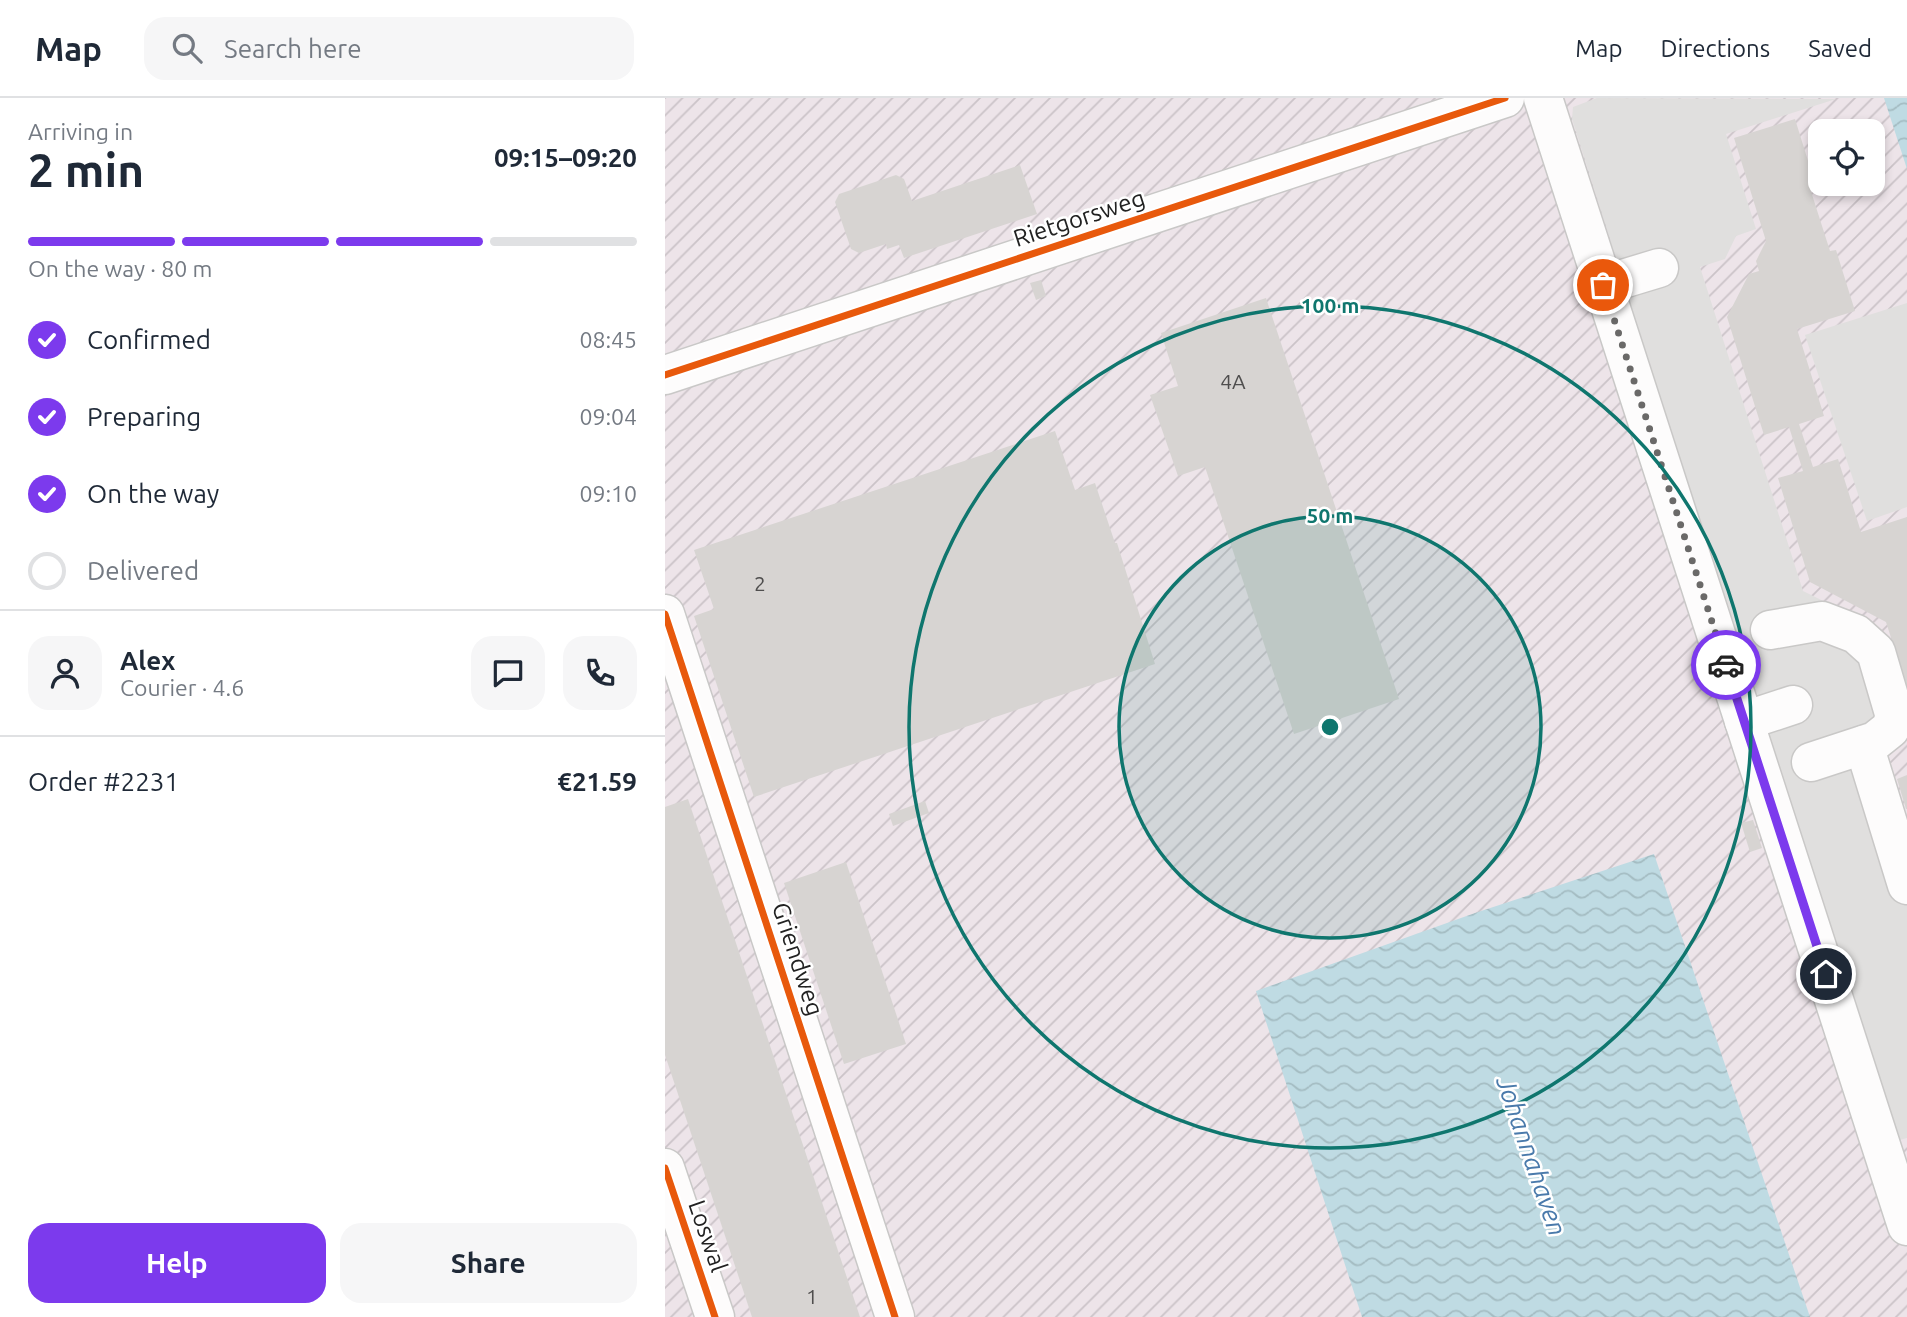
<!DOCTYPE html>
<html lang="en">
<head>
<meta charset="utf-8">
<style>
  body { margin:0; font-family:Ubuntu,sans-serif; background:#f6f6f7; color:#1f2937; height:100vh; display:flex; flex-direction:column; font-size:26px; white-space:nowrap }
  * { box-sizing:border-box; margin:0 }
  p { font-size:23px; color:#747a83 }
  .icon { flex:none; width:38px; height:38px; fill:none; stroke:currentColor; stroke-width:2; stroke-linecap:round; stroke-linejoin:round }
  .map { position:relative; flex:1; overflow:hidden }
  .details { display:flex; flex-direction:column; background:#fff; width:665px }
  .details>* { flex:none }
  .buttons { position:absolute; left:1143px; top:21px; display:grid; gap:14px }
  .buttons a { display:grid; place-items:center; width:77px; height:77px; border-radius:14px; background:#fff; box-shadow:0 4px 10px #0003; font-size:35px }
  .pin { position:absolute; display:grid; place-items:center; width:60px; height:60px; color:#fff; margin:-30px; border:4px solid #fff; border-radius:50%; box-shadow:0 2px 7px #0007 }
  .courier { position:absolute; display:grid; place-items:center; width:70px; height:70px; margin:-35px; border:5px solid #7c3aed; border-radius:50%; background:#fff; color:#222; box-shadow:0 2px 9px #0007 }
  .head em { font-style:normal; font-weight:700 }
  .head div { display:flex; flex-direction:column-reverse }
  .head { display:flex; align-items:center; justify-content:space-between; height:119px; padding:0 28px }
  h1 { font-size:46px; font-weight:700; line-height:52px }
  .bar { display:grid; grid-template-columns:repeat(4,1fr); gap:10px 7px; align-content:center; height:84px; padding:0 28px }
  .bar i { height:9px; border-radius:5px; background:#e0e1e3 }
  .bar .current { background:#7c3aed }
  .bar p { grid-column:span 4 }
  .line { display:flex; align-items:center; gap:18px; padding:0 28px; border-top:2px solid #e0e1e3 }
  .line div { flex:1 }
  .round { display:grid; place-items:center; flex:none; width:74px; height:74px; border-radius:21px; background:#f6f6f7 }
  ol { padding:0 28px; list-style:none }
  li { display:flex; align-items:center; gap:21px; height:77px }
  li p { margin-inline-start:auto }
  li .icon { padding:7px; border-radius:50%; background:#7c3aed; color:#fff; stroke-width:4 }
  li:last-child { color:#747a83 }
  li i { width:38px; height:38px; border:4px solid #e0e1e3; border-radius:50% }
  .primary-button { display:flex; gap:14px; margin-top:auto; padding:14px 28px }
  .primary-button a { flex:1; height:80px; border-radius:21px; background:#7c3aed; color:#fff; font-size:28px; font-weight:700; line-height:80px; text-align:center }
  .primary-button a+a { background:#f6f6f7; color:#1f2937 }
  header { display:flex; align-items:center; gap:42px; box-sizing:border-box; height:98px; padding:0 35px; background:#fff; border-bottom:2px solid #e0e1e3 }
  header strong { font-size:33px }
  nav { display:flex; gap:38px; margin-inline-start:auto; font-size:24px }
  .search { width:490px; height:63px; background:#f6f6f7; display:flex; align-items:center; gap:18px; box-sizing:border-box; padding:0 24px; border-radius:21px; color:#747a83; font-size:26px }
  main { display:flex; flex:1; min-height:0 }
  .map>svg:first-child { display:block }
  .industrial { fill:url(#industrial-furrows); fill-rule:evenodd }
  .parking { fill:#e0dfde }
  .water { fill:url(#water-waves) }
  .building { fill:#d7d4d2 }
  .lines { fill:none; stroke-linecap:round; stroke-linejoin:round }
  .minor-casing { stroke:#c9c8c7; stroke-width:41 }
  .minor { stroke:#fdfcfc; stroke-width:38 }
  .cycleway-casing { stroke:#fff; stroke-width:11 }
  .cycleway { stroke:#e8590c; stroke-width:7 }
  .done { stroke:#6a6968; stroke-width:7; stroke-dasharray:0 12.6 }
  .route { stroke:#7c3aed; stroke-width:9 }
  .ring { fill:none; stroke:#0f766e; stroke-width:3.5 }
  .labels { text-anchor:middle; dominant-baseline:central; stroke-width:5; stroke-linejoin:round; paint-order:stroke }
  .number-label { font-size:21px; fill:#4f4e4e }
  .street-label { font-size:24px; fill:#222; stroke:#fff }
  .water-label { font-size:26px; font-style:italic; fill:#4a7aab; stroke:#fff }
  .centre { fill:#0f766e; stroke:#fff; stroke-width:3.5 }
  .ring-label { font-size:21px; text-anchor:middle; font-weight:bold; fill:#0f766e; stroke:#fff; stroke-width:5; stroke-linejoin:round; paint-order:stroke }
</style>
</head>
<body>
<header>
<strong>Map</strong>
<div class="search"><svg class="icon" aria-label="search" viewBox="0 0 24 24"><circle cx="10" cy="10" r="6"/><path d="M15 15l6 6"/></svg>Search here</div>
<nav><a>Map</a><a>Directions</a><a>Saved</a></nav>
</header>
<main>
<section class="details">
<div class="head"><div><h1>2 min</h1><p>Arriving in</p></div><em>09:15–09:20</em></div>
<div class="bar"><i class="current"></i><i class="current"></i><i class="current"></i><i></i><p>On the way · 80 m</p></div>
<ol>
<li><svg class="icon" aria-label="check" viewBox="0 0 24 24"><path d="M5 12l5 5 9-10"/></svg>Confirmed<p>08:45</p></li>
<li><svg class="icon" aria-label="check" viewBox="0 0 24 24"><path d="M5 12l5 5 9-10"/></svg>Preparing<p>09:04</p></li>
<li><svg class="icon" aria-label="check" viewBox="0 0 24 24"><path d="M5 12l5 5 9-10"/></svg>On the way<p>09:10</p></li>
<li><i></i>Delivered</li>
</ol>
<div class="line" style="height:126px"><a class="round"><svg class="icon" aria-label="person" viewBox="0 0 24 24"><circle cx="12" cy="8" r="4"/><path d="M4 21q1-7 8-7t8 7"/></svg></a><div><b>Alex</b><p>Courier · 4.6</p></div><a class="round"><svg class="icon" aria-label="chat" viewBox="0 0 24 24"><path d="M4 5h16v11H9l-5 4z"/></svg></a><a class="round"><svg class="icon" aria-label="phone" viewBox="0 0 24 24"><path d="M5 4h4l2 5-3 2q2 4 5 5l2-3 5 2v4C11 20 4 13 5 4z"/></svg></a></div>
<div class="line" style="height:91px"><div>Order #2231</div><b>€21.59</b></div>
<div class="primary-button"><a>Help</a><a>Share</a></div>
</section>
<div class="map">
<svg width="1242" height="1219" viewBox="0 0 1242 1219">
  <defs>
    <pattern id="industrial-furrows" width="10" height="10" patternUnits="userSpaceOnUse" patternTransform="scale(1.75)"><rect width="10" height="10" fill="#ede4e9"/><path d="M-1 1l2-2M0 10L10 0M9 11l2-2" fill="none" stroke="#cbc3c8"/></pattern>
    <pattern id="water-waves" width="16" height="10" patternUnits="userSpaceOnUse" patternTransform="scale(1.75)"><rect width="16" height="10" fill="#bfdbe3"/><path d="M0 5q4-4 8 0t8 0" fill="none" stroke="#a4bcc2"/></pattern>
  </defs>
  <rect width="100%" height="100%" fill="#f0eeeb"/>
  <path class="industrial" d="M0,0h1242v1219h-1242zM1155,33h53v53h-53z"/>
  <g class="parking">
    <path d="M932,0l239,1 -110,35 30,95 -20,7 -11,23 -25,8 103,324 79,39 25,82 -27,47 27,92v287l-12,3 -323,-1022 1,-12z"/>
    <path d="M1242,205v204l-40,14 -62,-186z"/>
  </g>
  <g class="water">
    <path d="M1219,0h23v71z"/>
    <path d="M989,756l156,463h-448l-106,-326 219,-78z"/>
  </g>
  <g class="building">
    <path d="M1130,21l19,61 -6,2 22,69 6,-1 19,61 -58,18 27,87 -25,8 14,43 25,-8 23,73 46,-15v171l-21,-66 -76,-40 -32,-104 25,-7 -14,-44 -25,8 -37,-118 22,-43 10,-3 -3,-10 10,-20 -32,-103z"/>
    <path d="M355,67l17,49 -133,44 -5,-13 -12,4 -1,-5 -27,9 -8,-4 -16,-47 4,-8 57,-19 8,4 8,22z"/>
    <path d="M376,182l5,16 -10,4 -6,-17z"/>
    <path d="M601,200l133,401 -105,35 -89,-267 -27,9 -28,-81 28,-9 -17,-53z"/>
    <path d="M390,333l20,59 20,-7 20,60h2l38,121 -401,133 -60,-181 20,-7 -20,-59z"/>
    <path d="M1242,677v34h-1l-9,-30z"/>
    <path d="M23,701l40,120 132,398h-108l-87,-262v-248z"/>
    <path d="M260,703l4,12 -36,13 -4,-12z"/>
    <path d="M1088,722l9,28 -12,4 -9,-29z"/>
    <path d="M181,764l60,182 -62,20 -60,-181z"/>
  </g>
  <g class="lines">
    <defs>
      <g id="minor">
        <path d="M878,0l364,1128"/>
        <path d="M938,187l56,-17"/>
        <path d="M0,277l840,-277"/>
        <path d="M0,516l230,703"/>
        <path d="M1105,532l52,-9 34,13 20,18 19,65 -5,12 -15,12 -64,21"/>
        <path d="M1079,623l49,-16"/>
        <path d="M1199,647l43,140"/>
        <path d="M0,1070l50,149"/>
      </g>
    </defs>
    <use href="#minor" class="minor-casing"/>
    <use href="#minor" class="minor"/>
    <defs>
      <g id="cycleway">
        <path d="M0,277l840,-277"/>
        <path d="M0,516l230,703"/>
        <path d="M0,1070l50,149"/>
      </g>
    </defs>
    <use href="#cycleway" class="cycleway-casing"/>
    <use href="#cycleway" class="cycleway"/>
  </g>
  <g class="lines">
    <path class="done" d="M938,187l123,380"/>
    <path class="route" d="M1061,567l100,309"/>
  </g>
  <circle cx="665" cy="629" r="211" fill="#0f766e" fill-opacity=".12"/>
  <g class="ring">
    <circle cx="665" cy="629" r="211"/>
    <circle cx="665" cy="629" r="421"/>
  </g>
  <g class="labels">
    <g class="number-label">
      <text x="568" y="283">4A</text>
      <text x="95" y="485">2</text>
      <text x="147" y="1198">1</text>
    </g>
    <g class="street-label">
      <text transform="translate(414 120) rotate(-18)">Rietgorsweg</text>
      <text transform="translate(133 861) rotate(72)">Griendweg</text>
      <text transform="translate(43 1138) rotate(71)">Loswal</text>
    </g>
    <g class="water-label">
      <text transform="translate(867 1058) rotate(71)">Johannahaven</text>
    </g>
  </g>
  <circle cx="665" cy="629" r="10" class="centre"/>
  <g class="ring-label">
    <text x="665" y="215">100 m</text>
    <text x="665" y="425">50 m</text>
  </g>
</svg>
<div class="buttons">
<a><svg class="icon" aria-label="locate" viewBox="0 0 24 24"><circle cx="12" cy="12" r="6"/><path d="M12 2v4M12 18v4M2 12h4M18 12h4"/></svg></a>
</div>
<div class="pin" style="left:938px;top:187px;background:#ea580c"><svg class="icon" aria-label="bag" viewBox="0 0 24 24"><path d="M5 8h14l-1 12H6zM9 8a3 3 0 0 1 6 0"/></svg></div>
<div class="pin" style="left:1161px;top:876px;background:#1f2937"><svg class="icon" aria-label="home" viewBox="0 0 24 24"><path d="M3 11l9-7 9 7M6 9v11h12V9"/></svg></div>
<div class="courier" style="left:1061px;top:567px"><svg class="icon" aria-label="car" viewBox="0 0 24 24"><path d="M5 17H2v-5l4-1 3-4h7l3 4 3 1v5h-3M9 17h6M6 11h13"/><circle cx="7" cy="17" r="2"/><circle cx="17" cy="17" r="2"/></svg></div>
</div>
</main>
</body>
</html>
